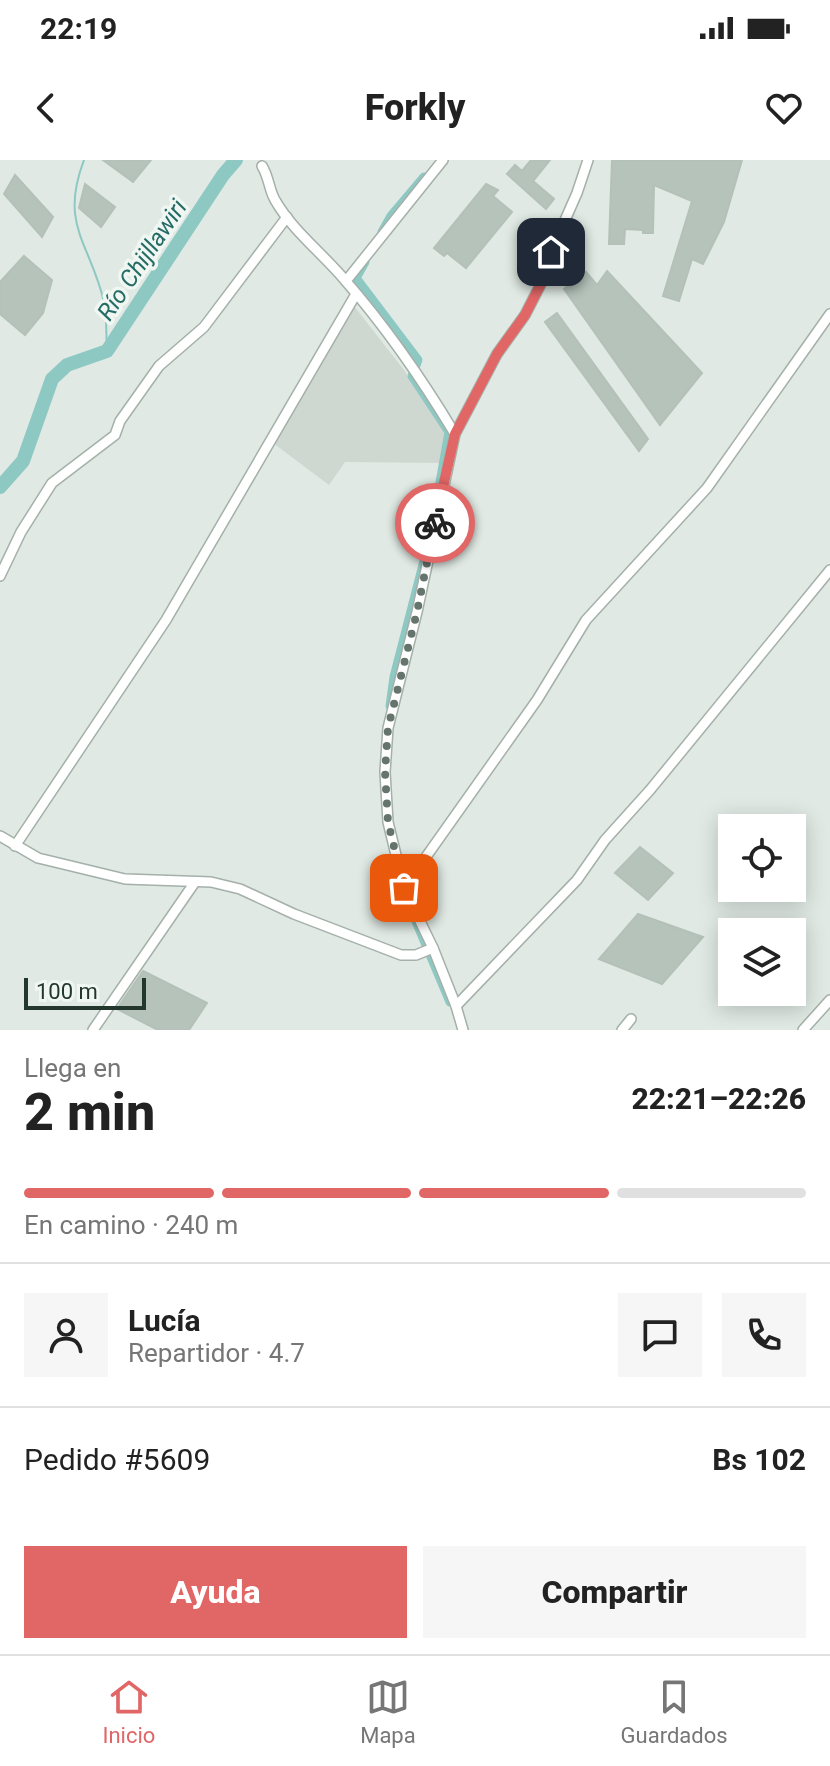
<!DOCTYPE html>
<html lang="es">
<head>
<meta charset="utf-8">
<style>
  body { margin:0; font-family:Roboto,sans-serif; background:#f6f6f6; color:#222; height:100vh; display:flex; flex-direction:column; font-size:30px; white-space:nowrap }
  * { box-sizing:border-box; margin:0 }
  p { font-size:26px; color:#767676 }
  .icon { flex:none; width:44px; height:44px; fill:none; stroke:currentColor; stroke-width:2; stroke-linecap:round; stroke-linejoin:round }
  .map { position:relative; height:870px; overflow:hidden }
  .sheet { display:flex; flex-direction:column; background:#fff; flex:1 }
  .sheet>* { flex:none }
  .buttons { position:absolute; left:718px; top:654px; display:grid; gap:16px }
  .buttons a { display:grid; place-items:center; width:88px; height:88px; border-radius:0px; background:#fff; box-shadow:0 4px 20px #0003; font-size:40px }
  .scale { position:absolute; left:24px; bottom:20px; width:122px; box-sizing:border-box; padding-left:8px; border:4px solid #23372d; border-top:0; font-size:22px; line-height:28px; white-space:nowrap; color:#23372d; -webkit-text-stroke:6px #f0f6f1; paint-order:stroke }
  .pin { position:absolute; display:grid; place-items:center; width:68px; height:68px; color:#fff; margin:-34px; border-radius:16px; box-shadow:0 4px 12px #0006 }
  .courier { position:absolute; display:grid; place-items:center; width:80px; height:80px; margin:-40px; border:6px solid #e16666; border-radius:50%; background:#fff; color:#222; box-shadow:0 2px 10px #0007 }
  .headline em { font-style:normal; font-weight:800 }
  .headline div { display:flex; flex-direction:column-reverse }
  .headline { display:flex; align-items:center; justify-content:space-between; height:136px; padding:0 24px }
  h1 { font-size:52px; font-weight:800; line-height:60px }
  .bar { display:grid; grid-template-columns:repeat(4,1fr); gap:12px 8px; align-content:center; height:96px; padding:0 24px }
  .bar i { height:10px; border-radius:6px; background:#e0e0e0 }
  .bar .selected { background:#e16666 }
  .bar p { grid-column:span 4 }
  .line { display:flex; align-items:center; gap:20px; padding:0 24px; border-top:2px solid #e0e0e0 }
  .line div { flex:1 }
  .round { display:grid; place-items:center; flex:none; width:84px; height:84px; border-radius:0px; background:#f6f6f6 }
  .action { display:flex; gap:16px; margin-top:auto; padding:16px 24px }
  .action a { flex:1; height:92px; border-radius:0px; background:#e16666; color:#fff; font-size:32px; font-weight:800; line-height:92px; text-align:center }
  .action a+a { background:#f6f6f6; color:#222 }
  .status { display:flex; justify-content:space-between; align-items:center; height:56px; padding:0 40px; background:#fff; direction:ltr }
  .status svg { height:22px; fill:currentColor }
  header { display:flex; justify-content:space-between; align-items:center; height:104px; padding:0 24px; background:#fff; font-size:36px; font-weight:800 }
  .menu { display:flex; justify-content:space-around; align-items:center; height:112px; border-top:2px solid #e0e0e0; background:#fff; font-size:22px; color:#767676 }
  .menu a { display:grid; justify-items:center; gap:4px }
  .menu .selected { color:#e16666 }
  .map>svg:first-child { display:block }
  .built { fill:#ced8d1 }
  .lines { fill:none; stroke-linecap:round; stroke-linejoin:round }
  .stream { stroke:#8ec8c3; stroke-width:2 }
  .canal { stroke:#8ec8c3; stroke-width:9 }
  .river { stroke:#8ec8c3; stroke-width:14 }
  .building { fill:#b5c3bb; stroke:#b3c1b8; stroke-width:2 }
  .minor-casing { stroke:#a4b0a9; stroke-width:12 }
  .minor { stroke:#fff; stroke-width:9 }
  .done { stroke:#65756d; stroke-width:8; stroke-dasharray:0 14.4 }
  .route { stroke:#e16666; stroke-width:10 }
  .labels { text-anchor:middle; dominant-baseline:central; stroke-width:7; stroke-linejoin:round; paint-order:stroke }
  .water-label { font-size:24px; font-style:italic; fill:#246b66; stroke:#f0f6f1 }
</style>
</head>
<body>
<div class="status"><b>22:19</b><svg viewBox="0 0 49 12"><path d="M0 12V9h3v3zM5 12V6h3v6zM10 12V3h3v9zM15 12V0h3v12zM26 1h20v11H26zM47 4h2v5h-2z"/></svg></div>
<header><svg class="icon" aria-label="back" viewBox="0 0 24 24"><path d="M15 5l-7 7 7 7"/></svg>Forkly<svg class="icon" aria-label="heart" viewBox="0 0 24 24"><path d="M12 20l-8-8c-3-5 5-10 8-4 3-6 11-1 8 4z"/></svg></header>
<div class="map">
<svg width="830" height="870" viewBox="0 0 830 870">
  <rect width="100%" height="100%" fill="#e0e9e3"/>
  <path class="built" d="M354,146l50,64 42,65 -4,28 -97,-1 -16,23 -56,-42z"/>
  <g class="lines">
    <path class="stream" d="M84,0c-25,66 6,82 20,142 3,15 2,33 3,49"/>
    <g class="canal">
      <path d="M382,72l9,-16 33,-39"/>
      <path d="M365,102l-9,16 62,82 -6,16 37,56 -12,67"/>
      <path d="M390,546l4,-29 30,-116"/>
      <path d="M415,759l35,83"/>
    </g>
    <path class="river" d="M0,327l23,-26 29,-82 15,-14 40,-14 116,-176 13,-15"/>
  </g>
  <g class="building">
    <path d="M103,0h48l-18,22z"/>
    <path d="M531,0h19l-17,21 21,18 -8,10 -39,-35 8,-9 7,6z"/>
    <path d="M612,0h130l-18,62 -21,42 -11,-5 -13,42 -16,-5 29,-95 -38,-16 -1,48h-10v-3l-18,-1 -1,15h-15z"/>
    <path d="M15,15l38,42 -11,20 -38,-43z"/>
    <path d="M85,24l30,23 -14,20 -22,-19z"/>
    <path d="M486,24l12,6 -5,6 19,16 -46,56 -19,-15 -3,3 -10,-8z"/>
    <path d="M24,96l28,24 -9,33 -18,22 -25,-21v-32z"/>
    <path d="M607,111l95,102 -42,52 -96,-136 22,-17 11,13z"/>
    <path d="M557,153l91,126 -9,12 -94,-129z"/>
    <path d="M640,687l33,26 -25,27 -33,-27z"/>
    <path d="M638,754l65,23 -41,47 -63,-25z"/>
    <path d="M143,811l64,32 -18,27h-31l-41,-21z"/>
  </g>
  <g class="lines">
    <defs>
      <g id="minor">
        <path d="M262,6c7,11 7,24 13,34 17,30 47,53 69,79 42,48 78,100 111,155"/>
        <path d="M346,121l97,-121"/>
        <path d="M0,416l21,-44 31,-49 63,-48 5,-14 39,-55 45,-39 83,-110"/>
        <path d="M0,676l38,22 87,21 86,3 29,7 54,25 107,41h15l17,-7"/>
        <path d="M15,686l151,-226 190,-326"/>
        <path d="M404,728l133,-188 49,-80 121,-132 123,-174"/>
        <path d="M456,846l121,-126 28,-40 45,-50 180,-220"/>
        <path d="M93,870l102,-148"/>
        <path d="M463,870l-7,-24 -23,-58 -29,-60 -16,-66 -3,-50 3,-44 29,-116 38,-178 42,-80 28,-39 22,-43 4,-20 26,-59 11,-33"/>
        <path d="M622,870l9,-11"/>
        <path d="M803,870l27,-30"/>
      </g>
    </defs>
    <use href="#minor" class="minor-casing"/>
    <use href="#minor" class="minor"/>
  </g>
  <g class="lines">
    <path class="done" d="M404,728l-16,-66 -3,-50 3,-44 29,-116 18,-89"/>
    <path class="route" d="M435,363l20,-89 42,-80 28,-39 22,-43 4,-20"/>
  </g>
  <g class="labels">
    <g class="water-label">
      <text transform="translate(142 100) rotate(-56)">Río Chijllawiri</text>
    </g>
  </g>
</svg>
<div class="buttons">
<a><svg class="icon" aria-label="locate" viewBox="0 0 24 24"><circle cx="12" cy="12" r="6"/><path d="M12 2v4M12 18v4M2 12h4M18 12h4"/></svg></a>
<a><svg class="icon" aria-label="layers" viewBox="0 0 24 24"><path d="M12 4l9 5-9 5-9-5zM3 14l9 5 9-5"/></svg></a>
</div>
<div class="scale">100 m</div>
<div class="pin" style="left:404px;top:728px;background:#ea580c"><svg class="icon" aria-label="bag" viewBox="0 0 24 24"><path d="M5 8h14l-1 12H6zM9 8a3 3 0 0 1 6 0"/></svg></div>
<div class="pin" style="left:551px;top:92px;background:#1f2937"><svg class="icon" aria-label="home" viewBox="0 0 24 24"><path d="M3 11l9-7 9 7M6 9v11h12V9"/></svg></div>
<div class="courier" style="left:435px;top:363px"><svg class="icon" aria-label="bike" viewBox="0 0 24 24"><circle cx="6" cy="16" r="4"/><circle cx="18" cy="16" r="4"/><path d="M6 16l4-8h5l3 8M10 8l3 8H6M13 5h3"/></svg></div>
</div>
<section class="sheet">
<div class="headline"><div><h1>2 min</h1><p>Llega en</p></div><em>22:21–22:26</em></div>
<div class="bar"><i class="selected"></i><i class="selected"></i><i class="selected"></i><i></i><p>En camino · 240 m</p></div>
<div class="line" style="height:144px"><a class="round"><svg class="icon" aria-label="person" viewBox="0 0 24 24"><circle cx="12" cy="8" r="4"/><path d="M4 21q1-7 8-7t8 7"/></svg></a><div><b>Lucía</b><p>Repartidor · 4.7</p></div><a class="round"><svg class="icon" aria-label="chat" viewBox="0 0 24 24"><path d="M4 5h16v11H9l-5 4z"/></svg></a><a class="round"><svg class="icon" aria-label="phone" viewBox="0 0 24 24"><path d="M5 4h4l2 5-3 2q2 4 5 5l2-3 5 2v4C11 20 4 13 5 4z"/></svg></a></div>
<div class="line" style="height:104px"><div>Pedido #5609</div><b>Bs 102</b></div>
<div class="action"><a>Ayuda</a><a>Compartir</a></div>
</section>
<nav class="menu">
<a class="selected"><svg class="icon" aria-label="home" viewBox="0 0 24 24"><path d="M3 11l9-7 9 7M6 9v11h12V9"/></svg>Inicio</a>
<a><svg class="icon" aria-label="map" viewBox="0 0 24 24"><path d="M3 6l6-2 6 2 6-2v14l-6 2-6-2-6 2zM9 4v14M15 6v14"/></svg>Mapa</a>
<a><svg class="icon" aria-label="saved" viewBox="0 0 24 24"><path d="M7 4h10v16l-5-4-5 4z"/></svg>Guardados</a>
</nav>
</body>
</html>
